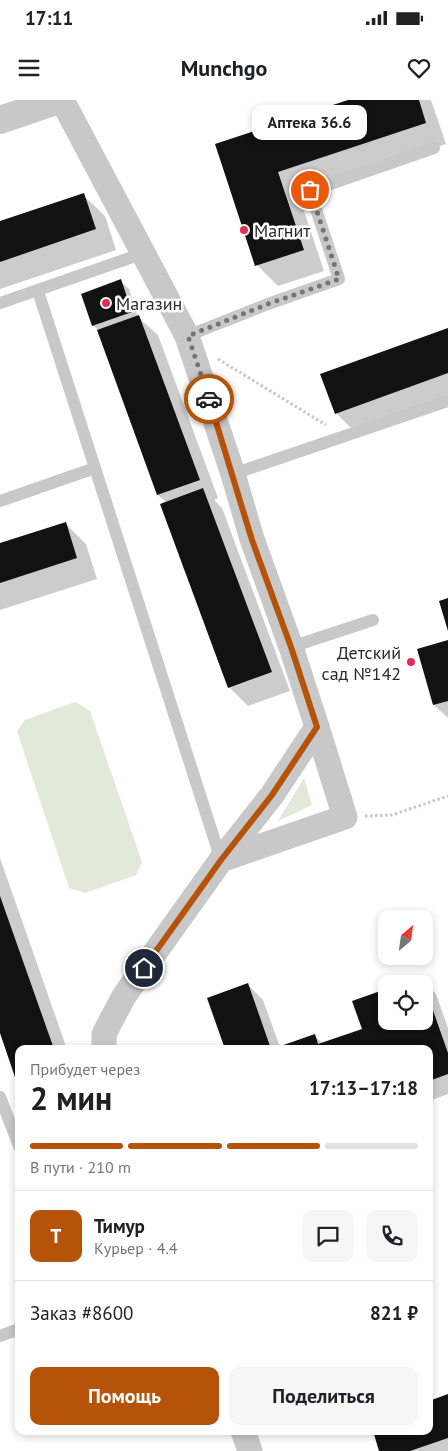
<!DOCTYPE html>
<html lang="ru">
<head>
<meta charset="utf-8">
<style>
  body { margin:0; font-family:"PT Sans",sans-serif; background:#f6f6f6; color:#202124; height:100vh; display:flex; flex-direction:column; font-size:19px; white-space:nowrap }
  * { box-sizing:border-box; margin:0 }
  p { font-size:16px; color:#757577 }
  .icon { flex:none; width:28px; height:28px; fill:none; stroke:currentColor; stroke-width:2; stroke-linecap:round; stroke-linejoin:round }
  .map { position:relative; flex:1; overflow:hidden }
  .side { position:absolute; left:15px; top:945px; width:418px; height:390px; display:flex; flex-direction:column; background:#fff; border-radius:10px; box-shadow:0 2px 8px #0003 }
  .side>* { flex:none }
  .needle { width:32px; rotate:29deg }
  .buttons { position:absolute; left:378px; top:810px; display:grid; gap:10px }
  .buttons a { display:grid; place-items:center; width:55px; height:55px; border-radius:10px; background:#fff; box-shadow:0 2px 8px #0003; font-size:25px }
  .pin { position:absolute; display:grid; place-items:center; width:42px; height:42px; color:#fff; margin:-21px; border:2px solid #fff; border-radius:50%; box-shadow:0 1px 5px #0007 }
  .courier { position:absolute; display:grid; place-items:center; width:50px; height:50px; margin:-25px; border:4px solid #b45309; border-radius:50%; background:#fff; color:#222; box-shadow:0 1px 6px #0007 }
  .bubble { position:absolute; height:35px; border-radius:10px; background:#fff; box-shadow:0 2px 8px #0003; font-size:16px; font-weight:700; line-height:35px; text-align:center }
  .headline em { font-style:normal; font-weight:700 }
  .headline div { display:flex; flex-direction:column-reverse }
  .headline { display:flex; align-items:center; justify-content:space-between; height:85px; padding:0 15px }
  h1 { font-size:32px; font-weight:700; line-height:38px }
  .bar { display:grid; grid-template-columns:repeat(4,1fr); gap:8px 5px; align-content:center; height:60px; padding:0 15px }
  .bar i { height:6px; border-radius:4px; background:#e0e0e0 }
  .bar .current { background:#b45309 }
  .bar p { grid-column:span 4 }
  .line { display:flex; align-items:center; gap:12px; padding:0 15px; border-top:1px solid #e0e0e0 }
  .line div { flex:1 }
  .round { display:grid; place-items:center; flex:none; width:52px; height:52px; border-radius:10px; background:#f6f6f6 }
  .primary-button { display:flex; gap:10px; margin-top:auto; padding:10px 15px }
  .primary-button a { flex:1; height:58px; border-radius:10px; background:#b45309; color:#fff; font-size:20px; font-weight:700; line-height:58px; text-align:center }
  .primary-button a+a { background:#f6f6f6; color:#202124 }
  .status { display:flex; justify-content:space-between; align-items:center; height:35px; padding:0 25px; background:#fff; direction:ltr }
  .status svg { height:14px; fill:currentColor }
  header { display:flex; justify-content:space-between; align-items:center; height:65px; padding:0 15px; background:#fff; font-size:22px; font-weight:700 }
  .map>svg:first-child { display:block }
  .green { fill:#e3e9d8 }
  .shadow { fill:#0003 }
  .building { fill:#121212 }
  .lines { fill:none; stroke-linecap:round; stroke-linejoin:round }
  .path { stroke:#c8c8c8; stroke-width:3; stroke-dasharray:2.5 2.5; stroke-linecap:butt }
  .service { stroke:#c8c8c8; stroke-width:12 }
  .minor { stroke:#c8c8c8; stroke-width:25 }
  .tertiary { stroke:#c8c8c8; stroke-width:28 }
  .done { stroke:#757575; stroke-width:5; stroke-dasharray:0 9 }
  .route { stroke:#b45309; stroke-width:6 }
  .poi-dot { fill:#e22e50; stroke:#fff; stroke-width:2 }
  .labels { text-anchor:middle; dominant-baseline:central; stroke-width:5; stroke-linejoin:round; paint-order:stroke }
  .poi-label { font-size:18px; fill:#2b2b2b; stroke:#fff; text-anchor:start }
</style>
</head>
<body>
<div class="status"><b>17:11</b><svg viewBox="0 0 49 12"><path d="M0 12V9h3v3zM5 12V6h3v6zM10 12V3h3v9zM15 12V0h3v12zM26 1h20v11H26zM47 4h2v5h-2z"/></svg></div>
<header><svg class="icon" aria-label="menu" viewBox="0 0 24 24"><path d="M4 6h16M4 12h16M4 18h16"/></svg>Munchgo<svg class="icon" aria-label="heart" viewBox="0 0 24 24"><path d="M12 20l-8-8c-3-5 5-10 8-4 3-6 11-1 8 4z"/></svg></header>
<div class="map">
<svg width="448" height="1351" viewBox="0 0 448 1351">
  <rect width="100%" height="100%" fill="#fff"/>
  <g class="green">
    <path d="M75,602l15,9 52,151 -6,13 -51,18 -16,-5 -52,-157 8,-11z"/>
    <path d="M304,678l8,27 -34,16z"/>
  </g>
  <g class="shadow">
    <path d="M352,0h79l15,44 -148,49 26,78 -46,15 -21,-21 -40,-120z"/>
    <path d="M83,95l22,21 11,34 -116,39v-66z"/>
    <path d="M120,181l9,8 9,28 20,18 60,163 -4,2 8,8 68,183 -42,15 -19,-19 -62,-184 -9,-8 -59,-164 -6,-6z"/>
    <path d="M448,229v72l-91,33 -21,-21z"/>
    <path d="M65,423l21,21 11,35 -97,31v-66z"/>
    <path d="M448,542v76l-14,-13z"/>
    <path d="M0,758l67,191h-48v34l-19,-54z"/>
    <path d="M421,879l15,15 12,34v66l-19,7v-52h-202l21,-64 15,15 17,47 34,-12 9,9 41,-14 -10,-28 32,-11v30h38v-37h-18z"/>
    <path d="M448,1296v55h-67l48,-20v-29z"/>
  </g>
  <g class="building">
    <path d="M348,0h71l7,23 -148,49 26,78 -49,16 -40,-122z"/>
    <path d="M84,93l12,36 -96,33v-41z"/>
    <path d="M121,179l11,33 -40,14 -11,-32z"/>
    <path d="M139,215l61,165 -43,15 -60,-165z"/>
    <path d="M448,228v45l-113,41 -15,-40z"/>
    <path d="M203,388l69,184 -44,16 -68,-184z"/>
    <path d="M66,422l11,36 -77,25v-40z"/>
    <path d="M448,498v33l-9,-30z"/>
    <path d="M448,540v61l-15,4 -16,-56z"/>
    <path d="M0,796l54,153h-35l-1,37 -18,-53z"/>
    <path d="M421,877l2,7h-19l-1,-1z"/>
    <path d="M248,883l23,66h-46l-18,-51z"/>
    <path d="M424,885l24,68v21l-19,7v-32h-157l43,-15 3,10 44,-15 -10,-28 34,-12v32h38z"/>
    <path d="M448,1294v44l-38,13h-31l-6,-20h56v-30z"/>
  </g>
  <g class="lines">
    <g class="path">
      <path d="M218,259l108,66"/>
      <path d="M365,716l27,-1 56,-19"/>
    </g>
    <g class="service">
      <path d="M0,203l144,-50"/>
      <path d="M187,236l81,-32 71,-25 -29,-88 124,-43"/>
      <path d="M95,368l126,392"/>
      <path d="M233,374l215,-73"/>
      <path d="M0,401l95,-33 -57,-177"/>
      <path d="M291,547l82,-27"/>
      <path d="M0,997l19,49"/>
      <path d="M0,1236l19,-7"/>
    </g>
    <g class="minor">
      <path d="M62,0l125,236 46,138 19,65 39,108 26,80 -45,68 -51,65 -97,136 -20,38v15"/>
      <path d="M221,760l124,-43 -28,-90"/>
      <path d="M243,1331l7,20"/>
    </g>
    <path class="tertiary" d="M0,20l59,-20"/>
  </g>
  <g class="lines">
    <path class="done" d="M209,299l-21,-63 80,-32 71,-25 -29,-89"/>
    <path class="route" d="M144,868l77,-108 51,-65 45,-68 -26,-80 -39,-107 -43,-141"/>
  </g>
  <g class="poi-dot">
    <circle cx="244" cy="130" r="5"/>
    <circle cx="106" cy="203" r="5"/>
    <circle cx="411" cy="562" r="5"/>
  </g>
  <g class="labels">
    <g class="poi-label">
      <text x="254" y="130">Магнит</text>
      <text x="116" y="203">Магазин</text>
      <text x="401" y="552" text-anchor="end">Детский<tspan x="401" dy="21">сад №142</tspan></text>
    </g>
  </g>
</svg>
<div class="buttons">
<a><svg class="needle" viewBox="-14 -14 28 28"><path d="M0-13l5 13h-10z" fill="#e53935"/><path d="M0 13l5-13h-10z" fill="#757577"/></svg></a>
<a><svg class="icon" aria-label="locate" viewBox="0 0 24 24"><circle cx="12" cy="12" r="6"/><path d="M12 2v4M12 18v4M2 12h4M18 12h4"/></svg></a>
</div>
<div class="pin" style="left:310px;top:90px;background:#ea580c"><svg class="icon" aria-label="bag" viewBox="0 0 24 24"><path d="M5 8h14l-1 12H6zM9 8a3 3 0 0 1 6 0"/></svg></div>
<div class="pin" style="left:144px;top:868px;background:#1f2937"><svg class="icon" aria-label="home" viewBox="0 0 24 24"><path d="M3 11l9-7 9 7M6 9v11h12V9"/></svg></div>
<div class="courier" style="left:209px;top:299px"><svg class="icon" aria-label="car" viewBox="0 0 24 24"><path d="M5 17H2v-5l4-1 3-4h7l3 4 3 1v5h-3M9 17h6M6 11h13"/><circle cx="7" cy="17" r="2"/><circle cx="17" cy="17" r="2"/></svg></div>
<div class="bubble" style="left:252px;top:5px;width:115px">Аптека 36.6</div>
<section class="side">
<div class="headline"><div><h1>2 мин</h1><p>Прибудет через</p></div><em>17:13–17:18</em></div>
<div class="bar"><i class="current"></i><i class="current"></i><i class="current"></i><i></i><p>В пути · 210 m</p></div>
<div class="line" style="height:90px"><b class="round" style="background:#b45309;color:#fff">Т</b><div><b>Тимур</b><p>Курьер · 4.4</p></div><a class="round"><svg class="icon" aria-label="chat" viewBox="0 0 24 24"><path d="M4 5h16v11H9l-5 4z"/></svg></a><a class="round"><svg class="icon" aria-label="phone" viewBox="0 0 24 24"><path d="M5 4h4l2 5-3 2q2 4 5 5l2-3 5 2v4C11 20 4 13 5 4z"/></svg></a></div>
<div class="line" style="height:65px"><div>Заказ #8600</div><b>821 ₽</b></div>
<div class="primary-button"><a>Помощь</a><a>Поделиться</a></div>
</section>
</div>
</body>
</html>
